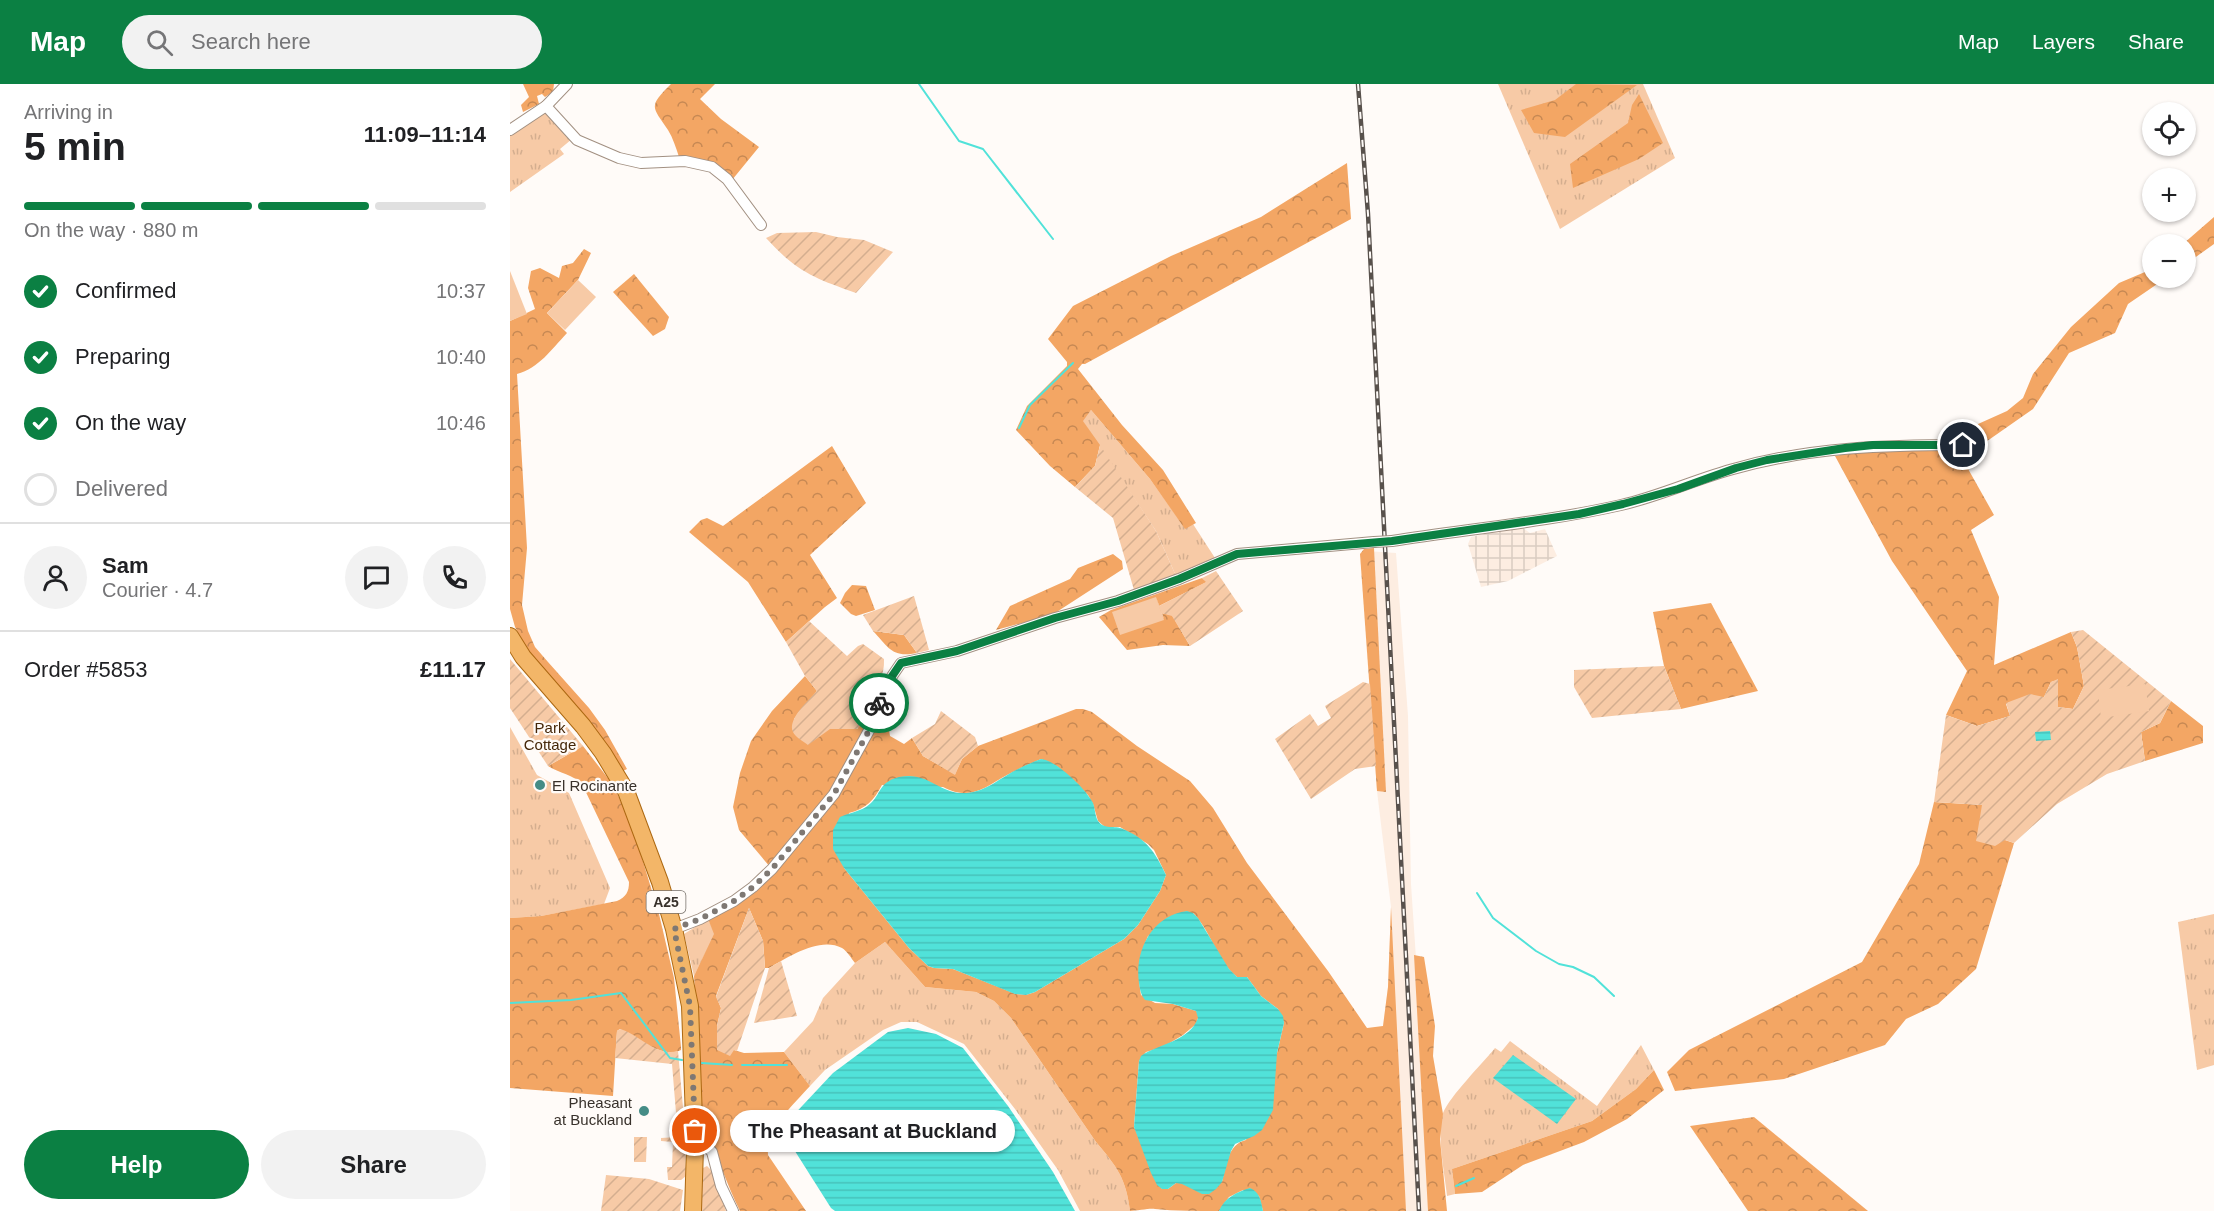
<!DOCTYPE html>
<html lang="en">
<head>
<meta charset="utf-8">
<style>
  body { margin:0; font-family:Arial,sans-serif; background:#f2f2f2; color:#202124; height:100vh; display:flex; flex-direction:column; font-size:22px; white-space:nowrap }
  * { box-sizing:border-box; margin:0 }
  p { font-size:20px; color:#757577 }
  .icon { flex:none; width:33px; height:33px; fill:none; stroke:currentColor; stroke-width:2; stroke-linecap:round; stroke-linejoin:round }
  .map { position:relative; flex:1; overflow:hidden }
  .panel { display:flex; flex-direction:column; background:#fff; width:510px }
  .panel>* { flex:none }
  .tools { position:absolute; left:1632px; top:18px; display:grid; gap:12px }
  .tools a { display:grid; place-items:center; width:54px; height:54px; border-radius:50%; background:#fff; box-shadow:0 2px 4px #0004; font-size:30px }
  .pin { position:absolute; display:grid; place-items:center; width:51px; height:51px; color:#fff; margin:-26px; border:3px solid #fff; border-radius:50%; box-shadow:0 2px 6px #0007 }
  .courier { position:absolute; display:grid; place-items:center; width:60px; height:60px; margin:-30px; border:4px solid #0b8043; border-radius:50%; background:#fff; color:#222; box-shadow:0 2px 8px #0007 }
  .bubble { position:absolute; height:42px; border-radius:21px; background:#fff; box-shadow:0 2px 4px #0004; font-size:20px; font-weight:800; line-height:42px; text-align:center }
  .head em { font-style:normal; font-weight:800 }
  .head div { display:flex; flex-direction:column-reverse }
  .head { display:flex; align-items:center; justify-content:space-between; height:102px; padding:0 24px }
  h1 { font-size:39px; font-weight:800; line-height:45px }
  .bar { display:grid; grid-template-columns:repeat(4,1fr); gap:9px 6px; align-content:center; height:72px; padding:0 24px }
  .bar i { height:8px; border-radius:4px; background:#e0e0e0 }
  .bar .on { background:#0b8043 }
  .bar p { grid-column:span 4 }
  .line { display:flex; align-items:center; gap:15px; padding:0 24px; border-top:2px solid #e0e0e0 }
  .line div { flex:1 }
  .round { display:grid; place-items:center; flex:none; width:63px; height:63px; border-radius:32px; background:#f2f2f2 }
  ol { padding:0 24px; list-style:none }
  li { display:flex; align-items:center; gap:18px; height:66px }
  li p { margin-inline-start:auto }
  li .icon { padding:6px; border-radius:50%; background:#0b8043; color:#fff; stroke-width:4 }
  li:last-child { color:#757577 }
  li i { width:33px; height:33px; border:3px solid #e0e0e0; border-radius:50% }
  .action { display:flex; gap:12px; margin-top:auto; padding:12px 24px }
  .action a { flex:1; height:69px; border-radius:36px; background:#0b8043; color:#fff; font-size:24px; font-weight:800; line-height:69px; text-align:center }
  .action a+a { background:#f2f2f2; color:#202124 }
  header { display:flex; align-items:center; gap:36px; box-sizing:border-box; height:84px; padding:0 30px; background:#0b8043; color:#fff }
  header strong { font-size:28px }
  nav { display:flex; gap:33px; margin-inline-start:auto; font-size:21px }
  .search { width:420px; height:54px; background:#f2f2f2; display:flex; align-items:center; gap:15px; box-sizing:border-box; padding:0 21px; border-radius:33px; color:#757577; font-size:22px }
  main { display:flex; flex:1; min-height:0 }
  .map>svg:first-child { display:block }
  .built { fill:#fdede1 }
  .industrial { fill:url(#industrial-grid) }
  .grass { fill:url(#grass-tufts) }
  .forest { fill:url(#forest-crowns); fill-rule:evenodd }
  .garden { fill:url(#garden-furrows) }
  .pitch { fill:#f7caa6 }
  .water { fill:url(#water-rules) }
  .lines { fill:none; stroke-linecap:round; stroke-linejoin:round }
  .stream { stroke:#51e2d9; stroke-width:2 }
  .minor-casing { stroke:#a29082; stroke-width:12 }
  .primary-casing { stroke:#ac6812; stroke-width:18 }
  .minor { stroke:#fff; stroke-width:10 }
  .primary { stroke:#f3b668; stroke-width:16 }
  .rail-casing { stroke:#58514c; stroke-width:4.5 }
  .rail { stroke:#fffbf8; stroke-width:2; stroke-dasharray:7; stroke-linecap:butt }
  .minor-bridge-casing { stroke:#a29082; stroke-width:12; stroke-linecap:butt }
  .minor-bridge { stroke:#fff; stroke-width:10 }
  .done { stroke:#7e7873; stroke-width:6; stroke-dasharray:0 10.8 }
  .route { stroke:#0b8043; stroke-width:8 }
  .poi-dot { fill:#458c86; stroke:#fffbf8; stroke-width:2 }
  .labels { text-anchor:middle; dominant-baseline:central; stroke-width:4.5; stroke-linejoin:round; paint-order:stroke }
  .shield { fill:#fffbf8; stroke:#746e68; stroke-width:1.5 }
  .shield-label { font-size:14px; font-weight:bold; fill:#38312b }
  .park-label { font-size:15px; fill:#452709; stroke:#fffbf8 }
  .poi-label { font-size:15px; fill:#38312b; stroke:#fffbf8; text-anchor:start }
</style>
</head>
<body>
<header>
<strong>Map</strong>
<div class="search"><svg class="icon" aria-label="search" viewBox="0 0 24 24"><circle cx="10" cy="10" r="6"/><path d="M15 15l6 6"/></svg>Search here</div>
<nav><a>Map</a><a>Layers</a><a>Share</a></nav>
</header>
<main>
<section class="panel">
<div class="head"><div><h1>5 min</h1><p>Arriving in</p></div><em>11:09–11:14</em></div>
<div class="bar"><i class="on"></i><i class="on"></i><i class="on"></i><i></i><p>On the way · 880 m</p></div>
<ol>
<li><svg class="icon" aria-label="check" viewBox="0 0 24 24"><path d="M5 12l5 5 9-10"/></svg>Confirmed<p>10:37</p></li>
<li><svg class="icon" aria-label="check" viewBox="0 0 24 24"><path d="M5 12l5 5 9-10"/></svg>Preparing<p>10:40</p></li>
<li><svg class="icon" aria-label="check" viewBox="0 0 24 24"><path d="M5 12l5 5 9-10"/></svg>On the way<p>10:46</p></li>
<li><i></i>Delivered</li>
</ol>
<div class="line" style="height:108px"><a class="round"><svg class="icon" aria-label="person" viewBox="0 0 24 24"><circle cx="12" cy="8" r="4"/><path d="M4 21q1-7 8-7t8 7"/></svg></a><div><b>Sam</b><p>Courier · 4.7</p></div><a class="round"><svg class="icon" aria-label="chat" viewBox="0 0 24 24"><path d="M4 5h16v11H9l-5 4z"/></svg></a><a class="round"><svg class="icon" aria-label="phone" viewBox="0 0 24 24"><path d="M5 4h4l2 5-3 2q2 4 5 5l2-3 5 2v4C11 20 4 13 5 4z"/></svg></a></div>
<div class="line" style="height:78px"><div>Order #5853</div><b>£11.17</b></div>
<div class="action"><a>Help</a><a>Share</a></div>
</section>
<div class="map">
<svg width="1704" height="1127" viewBox="0 0 1704 1127">
  <defs>
    <pattern id="industrial-grid" width="8" height="8" patternUnits="userSpaceOnUse" patternTransform="scale(1.5)"><rect width="8" height="8" fill="#fdede1"/><path d="M0 4h8M4 0v8" fill="none" stroke="#daccc1"/></pattern>
    <pattern id="grass-tufts" width="24" height="20" patternUnits="userSpaceOnUse" patternTransform="scale(1.5)"><rect width="24" height="20" fill="#f7caa6"/><path d="M3 7l-1-3M5 7V3M7 7l1-3M15 17l-1-3M17 17v-4M19 17l1-3" fill="none" stroke="#d4ae8f"/></pattern>
    <pattern id="forest-crowns" width="20" height="18" patternUnits="userSpaceOnUse" patternTransform="scale(1.5)"><rect width="20" height="18" fill="#f3a664"/><path d="M2 6a3 3 0 1 1 6 0M12 15a3 3 0 1 1 6 0" fill="none" stroke="#c68853"/></pattern>
    <pattern id="garden-furrows" width="10" height="10" patternUnits="userSpaceOnUse" patternTransform="scale(1.5)"><rect width="10" height="10" fill="#f7caa6"/><path d="M-1 1l2-2M0 10L10 0M9 11l2-2" fill="none" stroke="#d4ae8f"/></pattern>
    <pattern id="water-rules" width="6" height="5" patternUnits="userSpaceOnUse" patternTransform="scale(1.5)"><rect width="6" height="5" fill="#51e2d9"/><path d="M0 2.5h6" fill="none" stroke="#47c2ba"/></pattern>
  </defs>
  <rect width="100%" height="100%" fill="#fffbf8"/>
  <path class="built" d="M857,467l29,2 12,163 3,168 22,327h-52l2,-185 5,-39 3,-80 -14,-116 -7,-107z"/>
  <path class="industrial" d="M1010,442l10,7 15,-4 12,27 -49,25 -27,6 -13,-43 3,-7z"/>
  <g class="grass">
    <path d="M988,0h145l32,74 -115,71z"/>
    <path d="M31,28l6,1 25,26 -12,10 4,5 -54,38v-58z"/>
    <path d="M581,326l59,69 35,49 8,-4 22,34 -39,18 -20,-45 -74,-111z"/>
    <path d="M0,643l27,48 32,18 41,95 -6,16 -63,12 -31,2z"/>
    <path d="M1704,830v151l-17,5 -19,-148z"/>
    <path d="M198,835l7,15 -21,42 -10,-42z"/>
    <path d="M375,858l40,45 51,5 18,9 17,17 85,124c21,25 30,36 34,69h-50l-22,-41 -43,-61 -51,-65 -47,-22h-16l-18,8 -58,40 -15,16 -26,-34 29,-31 10,-23 32,-35z"/>
    <path d="M1000,957l87,65 44,-61 13,25 -18,19 -44,32 -140,48 3,25 -8,2c-2,-21 -11,-64 -4,-83 7,-17 39,-49 52,-65l6,4z"/>
  </g>
  <g class="forest">
    <path d="M13,0h31l-1,8 -8,5 -3,-3 -5,2 2,8 -16,8 -2,-7 8,-8z"/>
    <path d="M161,0h44l-15,15 21,20 38,28 -27,33 -53,-23c-3,-9 -6,-19 -11,-27 -16,-24 -20,-23 3,-46z"/>
    <path d="M1066,0l61,1 -72,52 -31,-4 -13,-23 34,-10z"/>
    <path d="M1129,10l24,49 -24,16 -66,29 -3,-24 58,-41 4,-18z"/>
    <path d="M837,79l4,56 -266,145h-3l-4,5 44,56 41,45 33,53 -11,6 -35,-50 -59,-69 -8,11 17,24 -5,21 -20,21 -25,-21 -34,-36 11,-24 40,-40v-4l-19,-23 25,-33 98,-50 90,-39z"/>
    <path d="M1704,133v27l-28,20v-20h-3z"/>
    <path d="M74,165l7,4 -13,27 -31,33 20,20c-16,17 -28,35 -50,41l10,174 -5,57 6,26 7,16 13,15 41,46 16,22 22,39 -6,3 -94,-123 -12,-22 -5,-18v-288l25,-12 -7,-21 3,-17 9,-3 19,10 3,-12 11,-3z"/>
    <path d="M1642,185v9h14l-38,26 -13,29 -46,20 -36,56 -53,37 -8,-9 6,-13 29,-13 16,-13 10,-24 38,-47 48,-44z"/>
    <path d="M124,190l35,43 -4,12 -12,7 -40,-44z"/>
    <path d="M322,362l34,57 -56,52 27,43 -12,9 -39,35 -38,-60 -59,-50 12,-12 6,-2 16,8z"/>
    <path d="M1391,365l57,2 36,64 -23,15 28,67 -5,68 77,-33 6,15 7,39 -11,23 -15,-2v-27l-7,2 -7,15 -38,7 4,12 -33,10 -31,-11 21,-44 -75,-110 -57,-105 27,-5z"/>
    <path d="M864,464l12,244 -9,-1 -17,-237 4,-5z"/>
    <path d="M603,470l9,7 1,8 -71,46 -56,15 14,-24 60,-27 8,-11z"/>
    <path d="M692,494l5,4 -48,24 -3,-9 8,22 -3,-6 11,2 18,31 -27,-1 -36,5 -28,-33 12,-7z"/>
    <path d="M342,501l14,1 9,24 -19,6 -5,-2 -11,-11 5,-10z"/>
    <path d="M1201,519l47,88 -77,18 -17,-43 -11,-54z"/>
    <path d="M363,547l31,4 13,18c-25,5 -28,-5 -44,-22z"/>
    <path d="M295,592l12,15 -23,28 36,10h27l12,-16 13,-13 7,3 -3,10 4,23 14,8 8,-6 11,18 32,18 7,-15 16,-13 98,-37h7l9,3 45,34 53,35 23,27 34,55 81,108 39,57 16,-2 5,-39 3,-80 15,304h-143l-4,-15 -16,-6 -14,7 -10,14c-22,0 -44,0 -64,-2 -5,-1 -18,2 -25,2 -4,-33 -13,-44 -34,-69l-85,-124 -17,-17 -18,-9 -51,-5 -40,-45 -30,21c-4,-5 -8,-12 -13,-15 -22,-12 -54,9 -73,20h-4l-2,-27 -14,-33 -33,88 5,12 -4,18 17,24 10,3 40,-1 26,34c-16,18 -44,43 -42,69l38,56h-66c-14,-27 -21,-55 -37,-81l-9,-154 20,-42 -6,-15 62,-52 -31,-37 -6,-23 7,-34 11,-32 21,-30zM531,675l17,8 30,28 5,9 5,17 7,6h15l28,17 6,6 12,25 -6,16 -22,34 -14,14 -89,53 -9,3 -10,-1 -63,-25 -19,-1 -6,-2 -19,-18 -65,-80 5,-55c17,-4 25,-13 33,-28l61,2c27,14 41,1 64,-12 11,-6 23,-11 34,-16zM683,829c18,18 24,48 44,64h10l14,19 17,13 6,14 -7,30 -31,87c-18,4 -20,26 -24,42l-31,5 -9,-4h-6l-8,6h-6l-28,-62 5,-66 7,-9 17,-5 20,-12 13,-11 3,-9 -3,-4 -23,-7 -18,-1 -14,-8c-4,-23 -2,-38 7,-59z"/>
    <path d="M1661,617l32,25v17l-58,18 -4,-29 19,-9z"/>
    <path d="M73,662l31,40 20,46 25,82 15,64 7,69v3c-18,9 -45,-12 -61,-21l-3,2 -4,65 -103,-8v-170l31,-2 76,-15c9,-4 12,-9 12,-19l-47,-98c-8,-9 -23,-11 -34,-18z"/>
    <path d="M1424,718l49,3 22,35 9,3 -38,126 -38,35 -32,15 -21,26 -101,34 -109,12 -8,-19 22,-22 173,-88 57,-98z"/>
    <path d="M904,871l10,2 11,69 -2,30 10,58 -3,25 7,72h-19z"/>
    <path d="M1144,986l10,20 -37,29 -43,23 -61,23 -41,27 -27,2 -3,-25 140,-48 44,-32z"/>
    <path d="M1244,1033l114,94h-120l-58,-85z"/>
  </g>
  <g class="garden">
    <path d="M306,148l21,5 27,3 29,12 -37,41c-42,-15 -59,-21 -90,-55l11,-5z"/>
    <path d="M590,361l56,86 20,45 -42,14 -21,-72 -38,-31 20,-21z"/>
    <path d="M706,487l27,40 -53,35 -18,-30 -11,-3 -2,-7 47,-24 -4,-4z"/>
    <path d="M404,512l15,54 -12,3 -13,-18 -31,-4 -10,-16z"/>
    <path d="M299,537l38,35 11,-10 5,-2 21,15c1,17 -9,30 -8,47l-19,23h-27l-22,16c-5,-4 -13,-8 -15,-13 -6,-13 16,-32 24,-41l-12,-15 -19,-34z"/>
    <path d="M1573,546l88,71 -11,22 -19,9 4,29 -38,13 -50,30 -43,39 -9,-3 -10,6 -19,-5 6,-36 -48,-3 12,-87 31,11 33,-10 -4,-13 24,-9 14,3 7,-15 7,-3v28l15,2 11,-23 -7,-39 -6,-15z"/>
    <path d="M0,575l73,87 -35,20 -38,-58z"/>
    <path d="M1154,582l17,43 -89,9 -18,-31v-17z"/>
    <path d="M853,598l7,2 6,82 -21,3 -44,30 -36,-60 35,-25 8,12 13,-8 -6,-12z"/>
    <path d="M431,627l34,26 3,9 -16,13 -7,16 -32,-19 -11,-18 23,-14z"/>
    <path d="M239,824l14,33 2,27 -28,83 -3,-1 -4,6 -13,-6v-24l4,-18 -5,-11z"/>
    <path d="M271,877l16,55 -43,7 15,-55z"/>
    <path d="M110,945c19,5 36,28 58,22l6,68 -7,6 -5,-61 -57,-6 2,-27z"/>
    <path d="M124,1053h13l-1,25h-12z"/>
    <path d="M167,1053l8,6 1,33 -5,4h-13l-1,-13h5l1,-25 -12,-1v-3z"/>
    <path d="M197,1082l4,4 15,41h-26l3,-43z"/>
    <path d="M96,1091l43,4 34,11 -3,21h-79z"/>
  </g>
  <g class="pitch">
    <path d="M0,187l17,43 -17,7z"/>
    <path d="M68,196l18,17 -31,33 -18,-17z"/>
    <path d="M646,513l8,23 -44,15 -8,-23z"/>
    <path d="M1635,600l4,27 -48,7 -3,-28z"/>
  </g>
  <g class="water">
    <path d="M1540,647l1,9 -15,1 -1,-9z"/>
    <path d="M531,675c15,1 45,30 52,44 2,5 2,13 5,18 6,9 17,4 25,8 24,10 32,23 43,46l-6,16 -22,34 -14,14 -89,53 -9,3 -11,-1 -62,-25 -19,-1 -6,-2 -19,-18 -65,-80 -11,-19v-19l7,-13c8,-4 18,-5 26,-10 16,-10 10,-24 33,-30 27,-6 38,14 62,16 22,1 36,-13 55,-23 8,-4 17,-8 25,-11z"/>
    <path d="M677,827l6,2 5,5 31,51 8,8h10l14,19 17,13 5,7 1,7 -7,30 -4,57 -11,20 -8,6 -19,8 -4,7 -9,31 -6,7 -7,5h-7l-20,-10 -6,-1 -8,6h-6l-5,-4 -6,-12 -17,-46 5,-66 2,-5c17,-12 49,-15 57,-38l-2,-7 -23,-7 -28,-4c-4,-5 -5,-10 -6,-17 -5,-33 14,-68 48,-72z"/>
    <path d="M398,944l28,6 27,14 45,58 45,66 22,39h-240l-4,-3 -38,-60 -5,-27 45,-48 55,-41z"/>
    <path d="M1003,971l63,44 -19,25 -64,-46z"/>
    <path d="M740,1104c10,4 11,13 13,23h-44c5,-13 18,-19 31,-23z"/>
  </g>
  <g class="lines">
    <g class="stream">
      <path d="M409,0l40,57 24,8 70,90"/>
      <path d="M509,344l11,-23 43,-42"/>
      <path d="M967,809l16,25 43,33 23,13 14,3 21,10 20,19"/>
      <path d="M0,919l61,-3 50,-7 49,65 12,2"/>
      <path d="M192,979l30,2"/>
      <path d="M232,981h45"/>
      <path d="M946,1102l18,-8"/>
    </g>
    <defs>
      <g id="minor">
        <path d="M36,22l31,34 42,18 22,5 44,-2 27,6 15,12 34,46"/>
        <path d="M0,46l36,-24 21,-22"/>
        <path d="M882,457c76,-12 154,-19 229,-36 40,-9 77,-27 116,-37 75,-21 149,-23 226,-23"/>
        <path d="M164,845l26,-10 34,-18 19,-14 19,-18 62,-75 38,-69 12,-37 17,-25 56,-12 98,-33 63,-17 61,-22 58,-25 137,-12"/>
        <path d="M185,1064h13l4,4 9,34 12,25"/>
      </g>
      <path id="primary" d="M0,552l13,21 60,69 20,27 23,38 34,91 14,47 16,77 5,142 -2,63"/>
    </defs>
    <use href="#minor" class="minor-casing"/>
    <use href="#primary" class="primary-casing"/>
    <use href="#minor" class="minor"/>
    <use href="#primary" class="primary"/>
    <defs>
      <path id="rail" d="M848,0l10,130 51,997"/>
    </defs>
    <use href="#rail" class="rail-casing"/>
    <use href="#rail" class="rail"/>
    <defs>
      <path id="minor-bridge" d="M864,458l18,-1"/>
    </defs>
    <use href="#minor-bridge" class="minor-bridge-casing"/>
    <use href="#minor-bridge" class="minor-bridge"/>
  </g>
  <g class="lines">
    <path class="done" d="M185,1047l-5,-125 -16,-77 26,-10 34,-18 19,-14 19,-18 62,-75 38,-69 7,-22"/>
    <path class="route" d="M369,619l5,-15 17,-25 56,-12 98,-33 63,-17 61,-22 58,-25 155,-13 187,-27 44,-10 55,-15 58,-21 31,-8 78,-12 28,-3h90"/>
  </g>
  <g class="poi-dot">
    <circle cx="30" cy="701" r="6"/>
    <circle cx="134" cy="1027" r="6"/>
  </g>
  <g class="labels">
    <rect class="shield" x="136.5" y="807" width="39" height="22" rx="4.5"/>
    <g class="shield-label">
      <text x="156" y="818">A25</text>
    </g>
    <g class="park-label">
      <text x="40" y="643">Park<tspan x="40" dy="17">Cottage</tspan></text>
    </g>
    <g class="poi-label">
      <text x="42" y="701">El Rocinante</text>
      <text x="122" y="1018" text-anchor="end">Pheasant<tspan x="122" dy="17">at Buckland</tspan></text>
    </g>
  </g>
</svg>
<div class="tools">
<a><svg class="icon" aria-label="locate" viewBox="0 0 24 24"><circle cx="12" cy="12" r="6"/><path d="M12 2v4M12 18v4M2 12h4M18 12h4"/></svg></a>
<a>+</a>
<a>−</a>
</div>
<div class="pin" style="left:185px;top:1047px;background:#ea580c"><svg class="icon" aria-label="bag" viewBox="0 0 24 24"><path d="M5 8h14l-1 12H6zM9 8a3 3 0 0 1 6 0"/></svg></div>
<div class="pin" style="left:1453px;top:361px;background:#1f2937"><svg class="icon" aria-label="home" viewBox="0 0 24 24"><path d="M3 11l9-7 9 7M6 9v11h12V9"/></svg></div>
<div class="courier" style="left:369px;top:619px"><svg class="icon" aria-label="bike" viewBox="0 0 24 24"><circle cx="6" cy="16" r="4"/><circle cx="18" cy="16" r="4"/><path d="M6 16l4-8h5l3 8M10 8l3 8H6M13 5h3"/></svg></div>
<div class="bubble" style="left:220px;top:1026px;width:285px">The Pheasant at Buckland</div>
</div>
</main>
</body>
</html>
